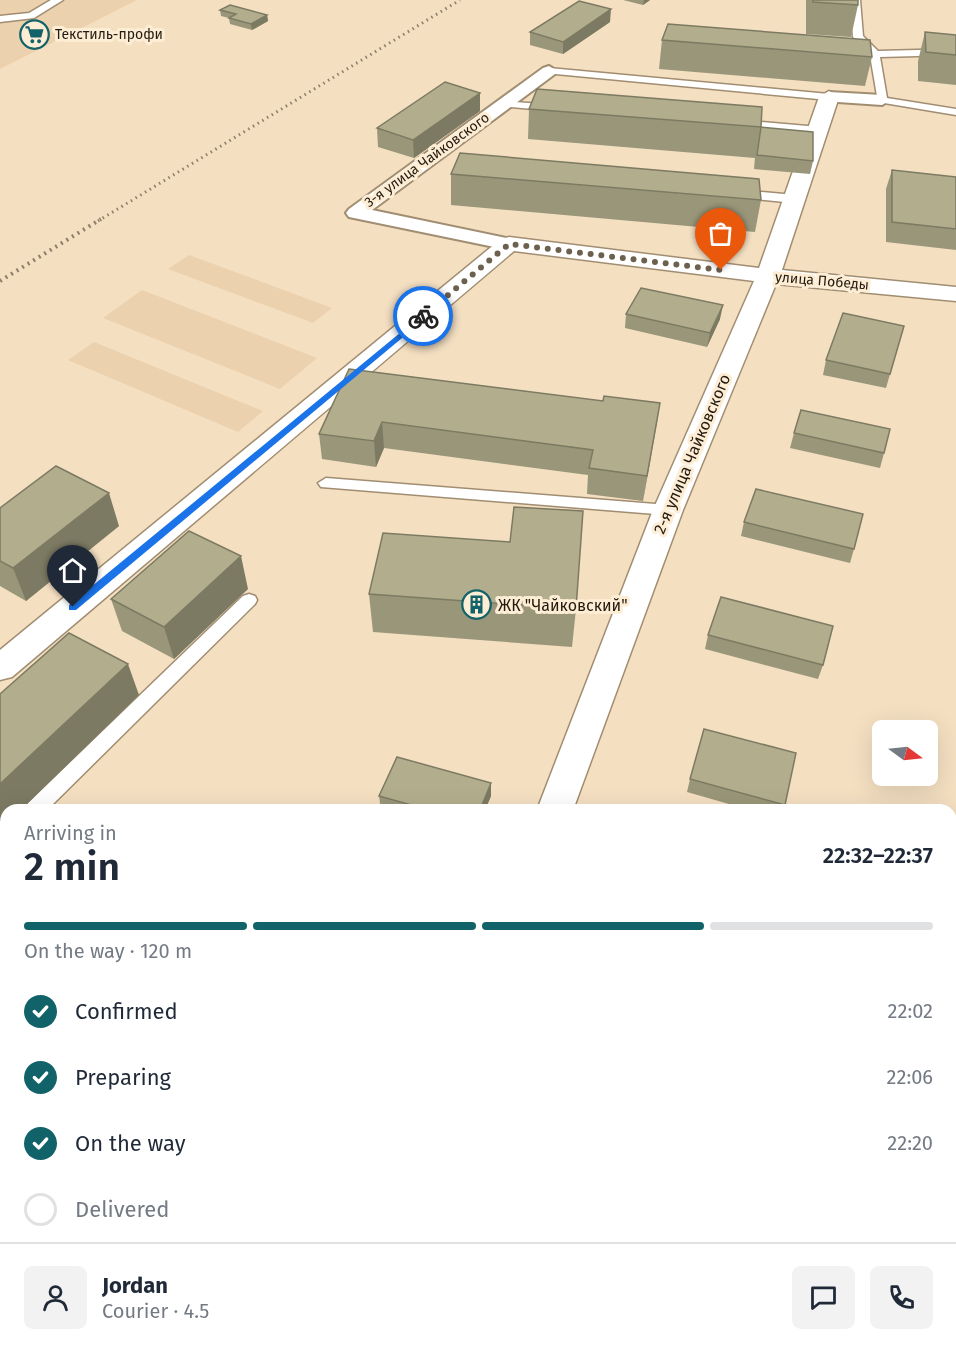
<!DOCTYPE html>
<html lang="en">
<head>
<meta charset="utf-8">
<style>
  body { margin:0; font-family:"Fira Sans",sans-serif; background:#f2f2f3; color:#1f2937; height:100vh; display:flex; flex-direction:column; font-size:22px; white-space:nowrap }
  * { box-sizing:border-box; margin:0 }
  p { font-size:20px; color:#747a83 }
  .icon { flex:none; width:33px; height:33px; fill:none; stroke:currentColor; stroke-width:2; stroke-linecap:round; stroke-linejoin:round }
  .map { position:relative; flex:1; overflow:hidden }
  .drawer { position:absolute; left:0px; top:804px; width:957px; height:558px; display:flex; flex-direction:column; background:#fff; border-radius:18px 18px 0 0; box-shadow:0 6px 24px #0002 }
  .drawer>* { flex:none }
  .needle { width:39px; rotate:105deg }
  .tools { position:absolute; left:872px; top:720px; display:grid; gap:12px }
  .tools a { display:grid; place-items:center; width:66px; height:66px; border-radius:9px; background:#fff; box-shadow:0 6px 24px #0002; font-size:30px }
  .pin { position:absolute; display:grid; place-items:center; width:51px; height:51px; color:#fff; margin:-62px -26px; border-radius:50% 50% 50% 0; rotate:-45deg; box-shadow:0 0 6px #0007 }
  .pin .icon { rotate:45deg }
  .courier { position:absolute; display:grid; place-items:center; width:60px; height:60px; margin:-30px; border:4px solid #1a73e8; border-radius:50%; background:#fff; color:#222; box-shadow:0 2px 8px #0007 }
  .headline em { font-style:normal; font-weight:600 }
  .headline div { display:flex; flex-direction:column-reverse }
  .headline { display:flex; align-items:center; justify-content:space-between; height:102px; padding:0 24px }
  h1 { font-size:39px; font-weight:600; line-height:45px }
  .bar { display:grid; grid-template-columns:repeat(4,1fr); gap:9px 6px; align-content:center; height:72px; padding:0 24px }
  .bar i { height:8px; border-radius:4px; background:#e0e1e3 }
  .bar .selected { background:#126269 }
  .bar p { grid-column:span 4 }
  .line { display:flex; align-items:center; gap:15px; padding:0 24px; border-top:2px solid #e0e1e3 }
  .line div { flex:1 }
  .round { display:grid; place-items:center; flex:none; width:63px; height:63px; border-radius:9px; background:#f2f2f3 }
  ol { padding:0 24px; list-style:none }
  li { display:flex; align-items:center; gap:18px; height:66px }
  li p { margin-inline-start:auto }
  li .icon { padding:6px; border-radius:50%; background:#126269; color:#fff; stroke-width:4 }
  li:last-child { color:#747a83 }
  li i { width:33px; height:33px; border:3px solid #e0e1e3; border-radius:50% }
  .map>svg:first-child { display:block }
  .built { fill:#ebd1ad }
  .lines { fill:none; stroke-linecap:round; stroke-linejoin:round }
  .service-casing { stroke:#a18d71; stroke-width:3 }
  .pedestrian-casing { stroke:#a18d71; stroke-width:4 }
  .minor-casing { stroke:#a18d71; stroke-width:3 }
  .service { fill:#fff; fill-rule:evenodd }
  .pedestrian { fill:#fff; fill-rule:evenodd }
  .minor { fill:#fff; fill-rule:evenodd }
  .rail-far1 { stroke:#8e7f6b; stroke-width:3; stroke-dasharray:1.5 4; stroke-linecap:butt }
  .rail { stroke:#8e7f6b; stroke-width:4; stroke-dasharray:2 4.5; stroke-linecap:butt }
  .wall { fill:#999679 }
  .shaded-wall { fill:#7d7a63 }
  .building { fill:#b2ae8d; stroke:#7d7a63; stroke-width:1.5 }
  .route { fill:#1a73e8 }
  .done { stroke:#6c604e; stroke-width:6; stroke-dasharray:0 10.8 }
  .labels { text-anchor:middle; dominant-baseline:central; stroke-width:6; stroke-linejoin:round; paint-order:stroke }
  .far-poi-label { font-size:14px; fill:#231b10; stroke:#feedd5; text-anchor:start }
  .far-street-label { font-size:14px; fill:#231b10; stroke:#feedd5 }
  .street-label { font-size:16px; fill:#231b10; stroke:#feedd5 }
  .poi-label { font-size:16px; fill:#231b10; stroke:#feedd5; text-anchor:start }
</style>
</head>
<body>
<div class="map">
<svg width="956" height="1362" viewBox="0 0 956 1362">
  <rect width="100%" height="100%" fill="#f4dfc1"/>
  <g class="built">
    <path d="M0,0h137l-137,69z"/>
    <path d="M189,255l143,53 -19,15 -145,-54z"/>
    <path d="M142,290l175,68 -37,31 -177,-71z"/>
    <path d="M94,342l169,69 -25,21 -170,-72z"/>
  </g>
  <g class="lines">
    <defs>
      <g id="service">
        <path d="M51,0h12l-29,18 -34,4v-6l29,-3z"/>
        <path d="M850,0h10l3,36 15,15 78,-2v6l-76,2 7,41 69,11v6l-78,-13 -8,-47 -17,-18z"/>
        <path d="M549,68l280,26 5,3 -5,3 -284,-27 -1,-2z"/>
        <path d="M503,101l52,4 5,3 -5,3 -56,-5 -1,-2z"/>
        <path d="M738,120l81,7 5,3 -5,3 -85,-8v-4z"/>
        <path d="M738,190l57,5 6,4 -6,4 -61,-6v-6z"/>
        <path d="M326,478l342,27 8,5 -8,5 -347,-28 -3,-4z"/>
        <path d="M249,594l6,2 2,4 -2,4 -208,206h-23l3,-6 216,-208z"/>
        <path d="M6,829v21l-6,3v-21z"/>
      </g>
      <g id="pedestrian">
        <path d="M549,66l8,5 -2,3 -183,136 144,30 3,4 -3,4 -7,2 -160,-33 -3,-4 3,-4 194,-141z"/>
        <path d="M829,92l53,3 8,5 -8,5 -59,-4 -2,-4z"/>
      </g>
      <g id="minor">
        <path d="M829,91l10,6 -57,173 174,17v14l-180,-17 -93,226 -110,300h-36l116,-300 101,-229 -240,-30 -502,426 -12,3v-30l501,-411 8,-2 250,31 60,-171z"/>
        <path d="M327,1356h49l-2,6h-49z"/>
      </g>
    </defs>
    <use href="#service" class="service-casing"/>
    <use href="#pedestrian" class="pedestrian-casing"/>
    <use href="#minor" class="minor-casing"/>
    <use href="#service" class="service"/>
    <use href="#pedestrian" class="pedestrian"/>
    <use href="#minor" class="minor"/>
    <path class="rail-far1" d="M98,221l362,-221"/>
    <path class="rail" d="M0,281l101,-62"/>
  </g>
  <g class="wall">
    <path d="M623,0h27l-7,5z"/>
    <path d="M806,0h52v5l-7,32 -45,-3z"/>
    <path d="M220,10l47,5 1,6 -16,9 -22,-6 -1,-6 -8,-2z"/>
    <path d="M610,22l-47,32 -33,-9v-13z"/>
    <path d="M925,32l31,3v50l-38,-4v-20z"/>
    <path d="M662,40l210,17 -7,29 -206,-17z"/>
    <path d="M480,93v18l-66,47 -36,-11 -1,-19z"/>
    <path d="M529,109l232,18 52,34 -3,13 -56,-5 1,-12v1l-227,-19z"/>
    <path d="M892,170l64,59v21l-70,-8v-53z"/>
    <path d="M451,174l310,26 -6,32 -304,-27z"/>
    <path d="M626,314l94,5 -13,28 -82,-19z"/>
    <path d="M904,326l-18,62 -63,-13 3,-15z"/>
    <path d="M349,369l254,32 57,2 -17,98 -56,-7 1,-19 -204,-27 -8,19 -54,-8 -3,-25z"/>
    <path d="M794,433l90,20 -4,15 -90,-20z"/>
    <path d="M0,508l119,18 -93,75 -26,-15z"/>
    <path d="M744,522l110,27 -4,14 -109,-27z"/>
    <path d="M248,589l-74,70 -52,-28 -11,-32z"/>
    <path d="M369,594l207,15 -4,38 -199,-15z"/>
    <path d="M708,635l115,30 -5,14 -113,-30z"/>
    <path d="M690,779l95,26 -2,5h-33l-63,-18z"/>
    <path d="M491,783v13l-6,14h-104l-2,-14z"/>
  </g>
  <g class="shaded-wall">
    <path d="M644,0h6l-7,5z"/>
    <path d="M611,9l-1,13 -47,32v-12z"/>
    <path d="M267,15l1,6 -16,9 -1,-6z"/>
    <path d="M480,93v18l-66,47 -1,-18z"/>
    <path d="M723,305l-3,14 -13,28 3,-14z"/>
    <path d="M660,403l-4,25 -13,73 4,-25z"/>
    <path d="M382,422l2,26 -8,19 -2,-26z"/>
    <path d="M109,493l10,33 -93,75 -13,-33z"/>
    <path d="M241,556l7,33 -74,70 -10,-32z"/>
    <path d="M128,664l11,31 -118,115h-15v15l-6,5v-46z"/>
    <path d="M491,783v13l-6,14h-5z"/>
    <path d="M0,1206l6,7v3l-6,-7z"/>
    <path d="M128,1356h2l6,6h-3z"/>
  </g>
  <g class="building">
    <path d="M813,0h45v5l-45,-3z"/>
    <path d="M579,1l32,8 -48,33 -33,-10z"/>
    <path d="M230,5l37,10 -16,9 -22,-6 7,-4 -16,-4z"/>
    <path d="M668,24l202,16 2,17 -210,-17z"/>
    <path d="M925,32l31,3v20l-30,-3z"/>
    <path d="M445,82l35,11 -67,47 -36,-12z"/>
    <path d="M537,89l225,18 -1,20 -232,-18z"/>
    <path d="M760,127l53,5v29l-56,-6 4,-28z"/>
    <path d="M460,153l299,26 2,21 -310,-26z"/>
    <path d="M892,170l64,7v52l-64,-7z"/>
    <path d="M641,288l82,17 -13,28 -84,-19z"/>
    <path d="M843,313l61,13 -14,48 -64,-14z"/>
    <path d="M349,369l254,32 1,-5 56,7 -13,73 -58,-8 4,-18 -211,-28 -8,19 -55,-7z"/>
    <path d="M801,410l89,19 -6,24 -90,-20z"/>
    <path d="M56,466l53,27 -96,75 -13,-7v-53z"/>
    <path d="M756,489l107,25 -9,35 -110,-27z"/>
    <path d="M514,507l69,4 -7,98 -207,-15 14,-61 127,9z"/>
    <path d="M189,531l52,25 -77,71 -53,-28z"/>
    <path d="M721,597l112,29 -10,39 -115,-30z"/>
    <path d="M69,633l59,31 -128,120v-90z"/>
    <path d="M704,729l92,24 -11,52 -95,-26z"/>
    <path d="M397,757l94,26 -11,27h-51l-50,-14z"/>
    <path d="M0,1209l6,7v140h122l5,6h-133z"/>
    <path d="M502,1356h128l-2,6h-128z"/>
  </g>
  <path class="route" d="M423,314l3,4 -350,292h-7v-5z"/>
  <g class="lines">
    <path class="done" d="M423,316l86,-72 212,26"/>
  </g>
  <defs>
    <symbol id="supermarket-ring" viewBox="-11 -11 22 22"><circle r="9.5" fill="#feedd5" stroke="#126269" stroke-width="1.5"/><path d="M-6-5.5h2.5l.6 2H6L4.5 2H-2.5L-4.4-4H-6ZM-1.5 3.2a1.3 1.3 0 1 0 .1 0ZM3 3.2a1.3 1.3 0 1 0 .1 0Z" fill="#126269"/></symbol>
    <symbol id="building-ring" viewBox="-11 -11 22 22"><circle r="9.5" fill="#feedd5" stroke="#126269" stroke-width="1.5"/><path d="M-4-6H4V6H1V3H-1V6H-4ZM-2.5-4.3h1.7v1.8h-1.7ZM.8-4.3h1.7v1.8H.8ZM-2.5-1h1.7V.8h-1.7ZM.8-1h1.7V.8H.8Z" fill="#126269"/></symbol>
  </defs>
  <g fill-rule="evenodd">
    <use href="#supermarket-ring" x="18" y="18" width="33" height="33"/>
    <use href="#building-ring" x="460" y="588" width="33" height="33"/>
  </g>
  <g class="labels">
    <g class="far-poi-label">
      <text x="55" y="34">Текстиль-профи</text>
    </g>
    <g class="far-street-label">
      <text transform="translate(427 160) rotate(-36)">3-я улица Чайковского</text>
      <text transform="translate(822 281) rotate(5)">улица Победы</text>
    </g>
    <g class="street-label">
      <text transform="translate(692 454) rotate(-67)">2-я улица Чайковского</text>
    </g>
    <g class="poi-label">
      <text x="498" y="605">ЖК "Чайковский"</text>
    </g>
  </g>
</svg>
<div class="tools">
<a><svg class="needle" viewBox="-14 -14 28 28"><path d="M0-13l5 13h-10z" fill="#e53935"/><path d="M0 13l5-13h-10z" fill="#747a83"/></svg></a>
</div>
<div class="pin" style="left:721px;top:270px;background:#ea580c"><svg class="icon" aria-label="bag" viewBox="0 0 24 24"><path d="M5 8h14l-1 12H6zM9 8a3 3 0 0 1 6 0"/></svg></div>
<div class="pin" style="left:73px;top:607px;background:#1f2937"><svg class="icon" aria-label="home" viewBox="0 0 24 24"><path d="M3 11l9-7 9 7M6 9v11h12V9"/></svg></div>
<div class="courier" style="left:423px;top:316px"><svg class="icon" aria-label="bike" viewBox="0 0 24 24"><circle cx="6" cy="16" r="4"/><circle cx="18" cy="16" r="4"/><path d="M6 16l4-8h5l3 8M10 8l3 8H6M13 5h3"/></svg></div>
<section class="drawer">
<div class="headline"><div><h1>2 min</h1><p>Arriving in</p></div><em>22:32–22:37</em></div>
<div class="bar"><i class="selected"></i><i class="selected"></i><i class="selected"></i><i></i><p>On the way · 120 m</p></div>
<ol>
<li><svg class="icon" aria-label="check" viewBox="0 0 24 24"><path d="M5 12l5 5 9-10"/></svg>Confirmed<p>22:02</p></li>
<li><svg class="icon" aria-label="check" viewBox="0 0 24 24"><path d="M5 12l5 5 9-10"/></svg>Preparing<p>22:06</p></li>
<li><svg class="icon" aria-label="check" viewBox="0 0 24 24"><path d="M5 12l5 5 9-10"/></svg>On the way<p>22:20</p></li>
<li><i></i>Delivered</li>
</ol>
<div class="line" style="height:108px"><a class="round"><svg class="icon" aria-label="person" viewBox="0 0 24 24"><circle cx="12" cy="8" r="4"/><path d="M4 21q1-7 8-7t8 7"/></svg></a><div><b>Jordan</b><p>Courier · 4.5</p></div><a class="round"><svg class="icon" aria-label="chat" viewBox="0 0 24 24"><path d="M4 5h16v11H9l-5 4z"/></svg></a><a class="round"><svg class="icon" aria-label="phone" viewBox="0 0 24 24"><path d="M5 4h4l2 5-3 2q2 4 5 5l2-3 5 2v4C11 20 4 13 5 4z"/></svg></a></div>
</section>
</div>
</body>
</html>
